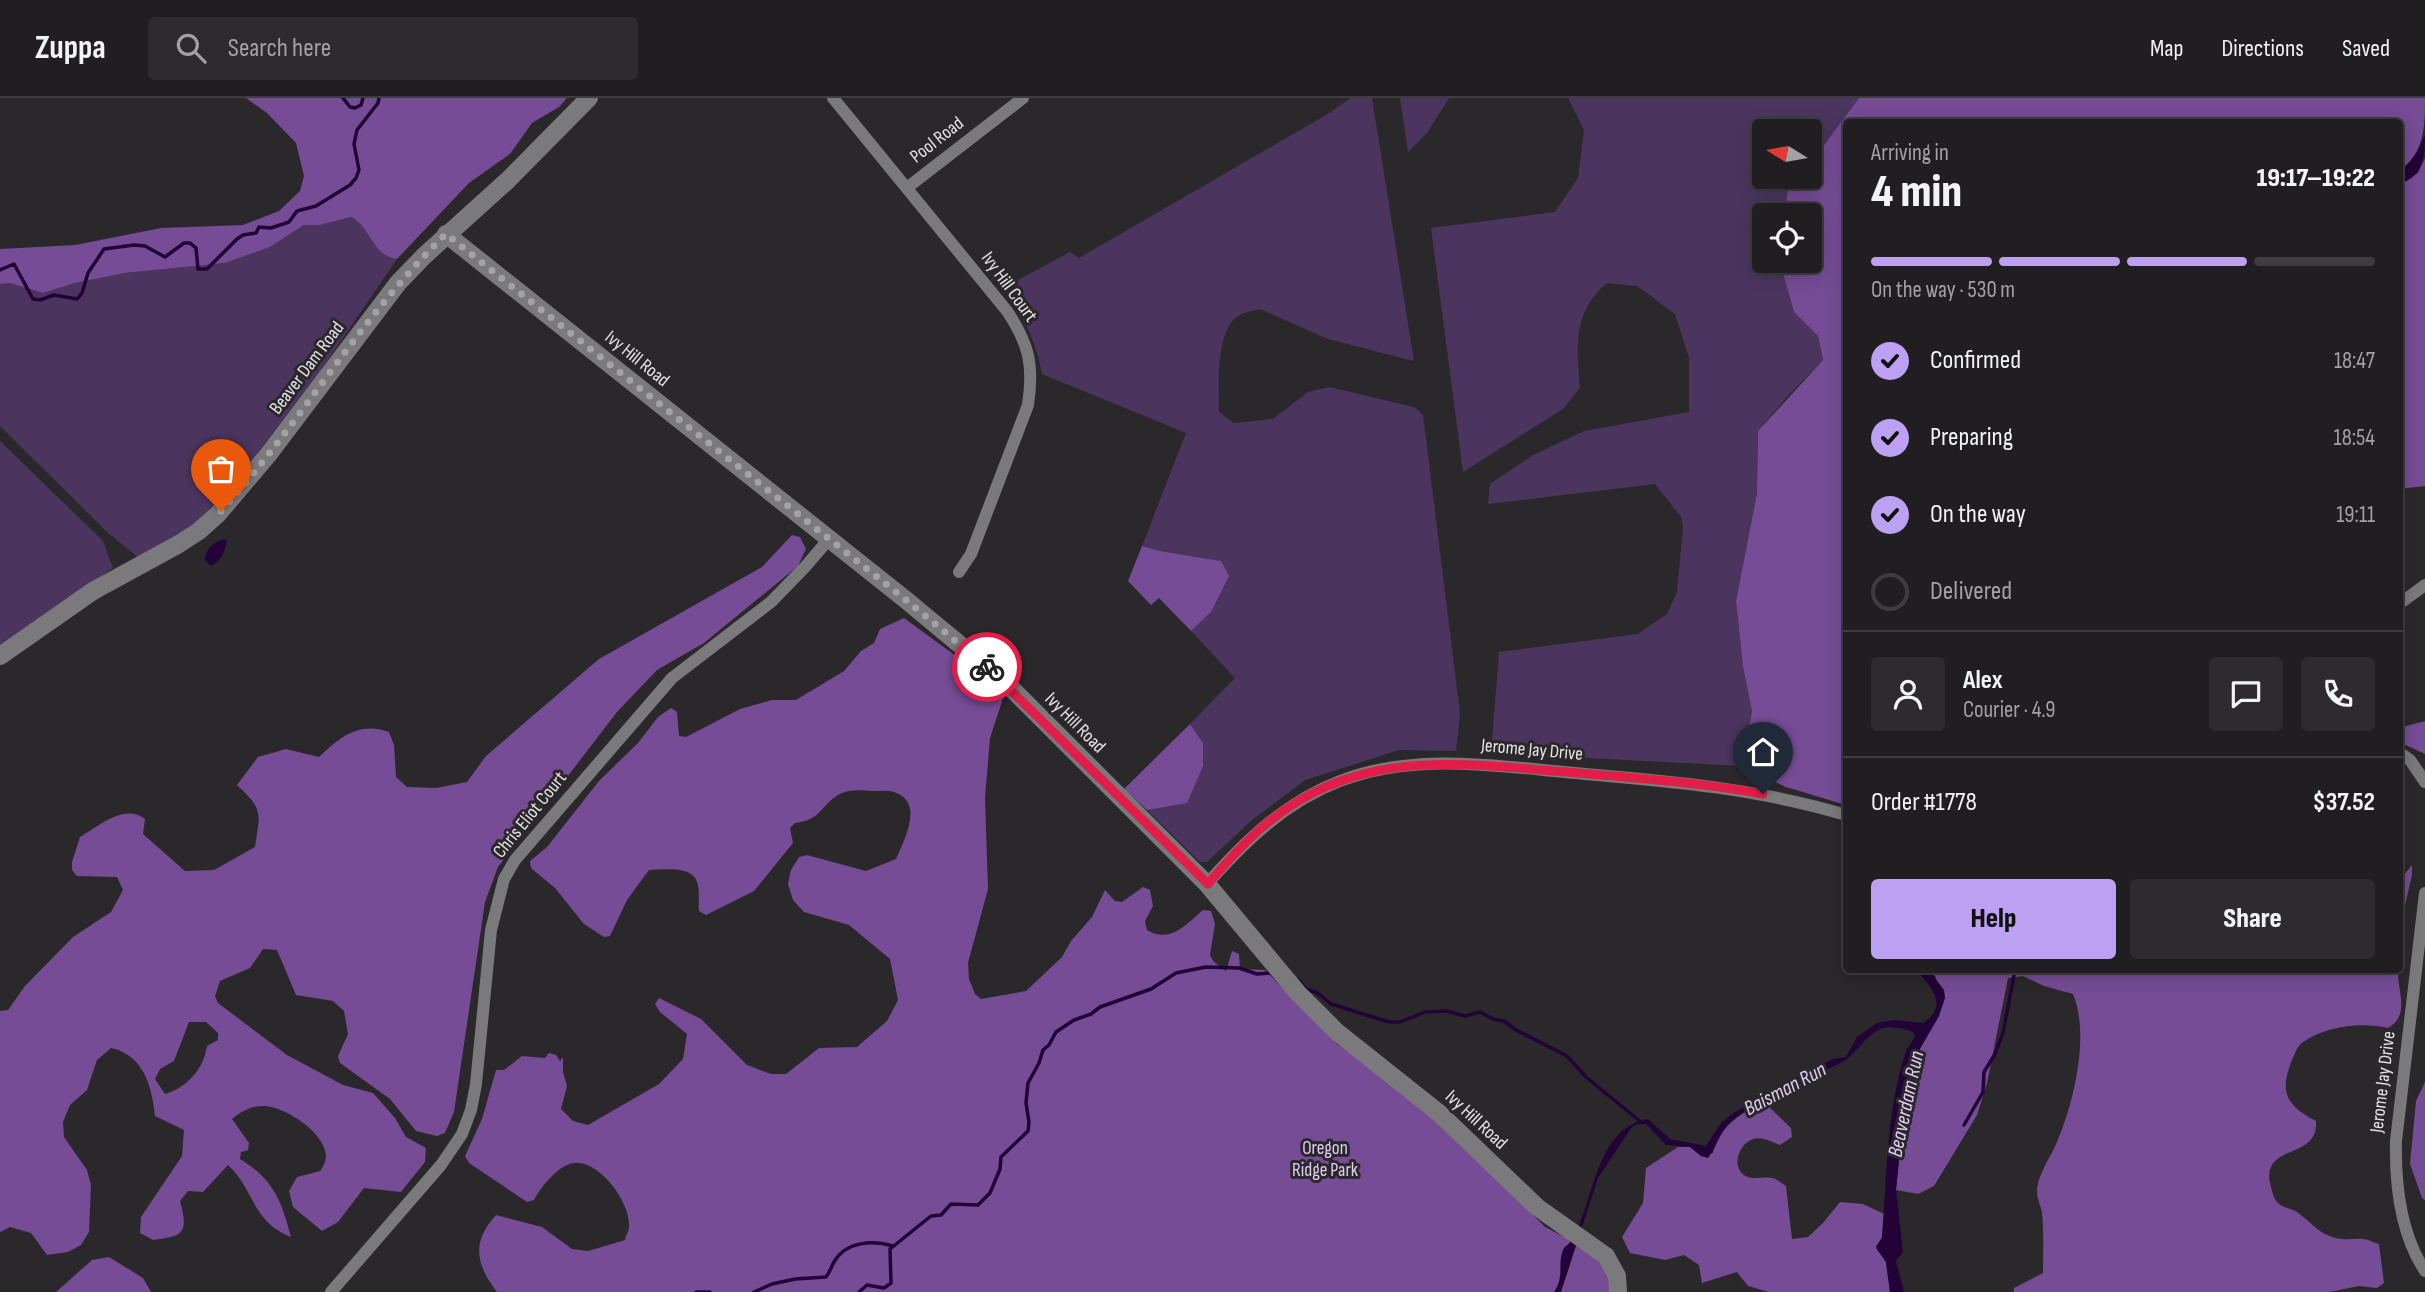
<!DOCTYPE html>
<html lang="en">
<head>
<meta charset="utf-8">
<style>
  body { margin:0; font-family:"Sofia Sans Condensed",sans-serif; background:#2d2b2d; color:#f1f3f6; height:100vh; display:flex; flex-direction:column; font-size:26px; white-space:nowrap }
  * { box-sizing:border-box; margin:0 }
  p { font-size:23px; color:#a2a2a5 }
  .icon { flex:none; width:38px; height:38px; fill:none; stroke:currentColor; stroke-width:2; stroke-linecap:round; stroke-linejoin:round }
  .map { position:relative; flex:1; overflow:hidden }
  .drawer { position:absolute; left:1843px; top:21px; width:560px; height:854px; display:flex; flex-direction:column; background:#201e20; border-radius:7px; box-shadow:0 4px 18px #0003,0 0 0 2px #3d3c3e }
  .drawer>* { flex:none }
  .needle { width:46px; rotate:281deg }
  .tools { position:absolute; left:1752px; top:21px; display:grid; gap:14px }
  .tools a { display:grid; place-items:center; width:70px; height:70px; border-radius:7px; background:#201e20; box-shadow:0 4px 18px #0003,0 0 0 2px #3d3c3e; font-size:35px }
  .pin { position:absolute; display:grid; place-items:center; width:60px; height:60px; color:#fff; margin:-72px -30px; border-radius:50% 50% 50% 0; rotate:-45deg; box-shadow:0 0 7px #0007 }
  .pin .icon { rotate:45deg }
  .courier { position:absolute; display:grid; place-items:center; width:70px; height:70px; margin:-35px; border:5px solid #e11d48; border-radius:50%; background:#fff; color:#222; box-shadow:0 2px 9px #0007 }
  .headline em { font-style:normal; font-weight:800 }
  .headline div { display:flex; flex-direction:column-reverse }
  .headline { display:flex; align-items:center; justify-content:space-between; height:119px; padding:0 28px }
  h1 { font-size:46px; font-weight:800; line-height:52px }
  .bar { display:grid; grid-template-columns:repeat(4,1fr); gap:10px 7px; align-content:center; height:84px; padding:0 28px }
  .bar i { height:9px; border-radius:5px; background:#3d3c3e }
  .bar .active { background:#bca0f2 }
  .bar p { grid-column:span 4 }
  .line { display:flex; align-items:center; gap:18px; padding:0 28px; border-top:2px solid #3d3c3e }
  .line div { flex:1 }
  .round { display:grid; place-items:center; flex:none; width:74px; height:74px; border-radius:7px; background:#2d2b2d }
  ol { padding:0 28px; list-style:none }
  li { display:flex; align-items:center; gap:21px; height:77px }
  li p { margin-inline-start:auto }
  li .icon { padding:7px; border-radius:50%; background:#bca0f2; color:#111; stroke-width:4 }
  li:last-child { color:#a2a2a5 }
  li i { width:38px; height:38px; border:4px solid #3d3c3e; border-radius:50% }
  .primary-button { display:flex; gap:14px; margin-top:auto; padding:14px 28px }
  .primary-button a { flex:1; height:80px; border-radius:7px; background:#bca0f2; color:#111; font-size:28px; font-weight:800; line-height:80px; text-align:center }
  .primary-button a+a { background:#2d2b2d; color:#f1f3f6 }
  header { display:flex; align-items:center; gap:42px; box-sizing:border-box; height:98px; padding:0 35px; background:#201e20; border-bottom:2px solid #3d3c3e }
  header strong { font-size:33px }
  nav { display:flex; gap:38px; margin-inline-start:auto; font-size:24px }
  .search { width:490px; height:63px; background:#2d2b2d; display:flex; align-items:center; gap:18px; box-sizing:border-box; padding:0 24px; border-radius:7px; color:#a2a2a5; font-size:26px }
  .map>svg:first-child { display:block }
  .green { fill:#4b355e }
  .forest { fill:#754c95; fill-rule:evenodd }
  .water { fill:#230337 }
  .lines { fill:none; stroke-linecap:round; stroke-linejoin:round }
  .stream { stroke:#230337; stroke-width:3.5 }
  .street { stroke:#7a797c; stroke-width:12 }
  .secondary { stroke:#7a797c; stroke-width:18 }
  .done { stroke:#a4a2a5; stroke-width:7; stroke-dasharray:0 12.6 }
  .route { stroke:#e11d48; stroke-width:9 }
  .labels { text-anchor:middle; dominant-baseline:central; stroke-width:6; stroke-linejoin:round; paint-order:stroke }
  .street-label { font-size:19px; fill:#e5e4e6; stroke:#2a282b }
  .park-label { font-size:19px; fill:#e0cbf4; stroke:#2a282b }
  .water-label { font-size:21px; font-style:italic; fill:#e3cef7; stroke:#2a282b }
</style>
</head>
<body>
<header>
<strong>Zuppa</strong>
<div class="search"><svg class="icon" aria-label="search" viewBox="0 0 24 24"><circle cx="10" cy="10" r="6"/><path d="M15 15l6 6"/></svg>Search here</div>
<nav><a>Map</a><a>Directions</a><a>Saved</a></nav>
</header>
<div class="map">
<svg width="2425" height="1194" viewBox="0 0 2425 1194">
  <rect width="100%" height="100%" fill="#2a282b"/>
  <g class="green">
    <path d="M1351,0h21l42,263 -86,-22 -68,-30c-7,2 -16,3 -22,7 -23,15 -19,72 -19,96l15,11 39,-4 35,-27 21,-5 85,20 9,8 37,298 -4,38 -57,-1 -94,30 -53,40 -45,42h-7l-53,-52 40,-8 16,-59 -13,-19 45,-46 -44,-47 20,-19 10,-51 -61,-10 -18,-5 44,-113 -144,-59c-6,-33 -19,-59 -39,-86l67,-36 9,6 247,-143z"/>
    <path d="M1400,0h49l-22,35 -19,19z"/>
    <path d="M1568,0h291l-38,51 -11,11v-29h-46v46h27l-7,38h-20v46h18v9l12,42 24,24 5,24 -38,39 -27,32 -1,62 -21,108 7,66 9,44 -10,55 -251,-13 8,-101 139,-18 29,-20 10,-22 6,-65 -2,-10 -26,-33 -167,20 2,-20 43,-29 51,-24 105,-19v-54l-14,-44 -38,-28 -30,-3c-34,28 -31,65 -27,105l-17,21 -100,63 -32,-244 124,-16 23,-34 6,-48z"/>
    <path d="M351,119c19,9 22,39 46,42l-76,111 -87,114 -41,42 -54,32 -32,-26 -107,-106v-142l10,-1 33,10 32,-10 50,-10 100,-10 45,-16 34,-22h16z"/>
    <path d="M0,343l103,100 10,27 -113,80z"/>
  </g>
  <g class="forest">
    <path d="M246,0h321l-8,9 -27,16 -22,31 -41,29 -72,76c-24,-2 -27,-33 -46,-42l-31,8h-16l-34,22 -45,16 -100,10 -50,10 -32,10 -33,-10 -10,1v-35l75,-4 86,-17 82,-3 36,-14 21,-20 4,-15 -8,-33 -29,-30z"/>
    <path d="M1859,0h566c0,28 0,55 -26,73v-49h-553v683l-60,-18 -44,-21 10,-55 -9,-44 -7,-66 21,-108 1,-62 65,-71 -5,-24 -24,-24 -12,-42v-9h28v-46h-26l6,-37 20,-1v-17l11,-11z"/>
    <path d="M2425,60v328l-26,3v-305l19,-11z"/>
    <path d="M792,437l8,2 6,12 -8,17 -94,77 -47,27 -40,42 -119,155 -13,35 -31,210 -9,21 -8,3 -21,-5 -26,-32 -50,-36 -2,-7 10,-22 -4,-23 -11,-10 -37,-6 -19,-45 -14,-1 -13,19 -30,13 -5,15 3,7 69,52 56,30 30,8 22,25 11,19 20,11 -1,14 -24,30 -37,-4 -26,34 -16,9 -29,-24 -4,-16 8,-14 23,-6c3,-4 6,-10 6,-15 -1,-23 -39,-48 -60,-50 -13,-1 -24,5 -34,13l17,24 -1,7 -7,2 -1,7c34,21 41,41 51,78 -40,-16 -36,-47 -63,-72l-25,27 -15,-1 -8,10c9,33 3,35 -27,39l-13,-7 1,-16 41,-61 2,-26 -29,-14c-3,-29 -11,-61 -44,-68l-14,12 -10,30 -17,15 -7,17 1,15 23,33 4,15 -2,47 -8,13 -13,7 -21,3 -16,-22 -21,-6 -10,5v-221l8,-1 17,-24 48,-49 38,-25 12,-22 -6,-13 -40,-1 -5,-6v-8l8,-25c19,-11 44,-34 65,-18l-2,15 42,37 29,-1 41,-23c5,-34 9,-37 -18,-62l21,-28 28,-8 33,8c21,-20 40,-36 70,-25l5,13 2,32 11,10 29,1 31,-6 19,-26 113,-97 163,-92zM189,924h17l12,11v7l-11,6c-3,22 -20,42 -42,48l-10,-15 5,-10 14,-8z"/>
    <path d="M1142,448l18,5 61,10 8,15 -18,36 -20,19 -32,-33 -8,7 -23,-24z"/>
    <path d="M904,520l101,74 -15,46 -5,60 3,91 -20,74 1,16 6,15 6,5 45,-8 36,-34 9,-16 21,-24 13,-27 10,11 7,1 21,-15 7,3 3,16 -8,15 2,9c23,14 40,-6 56,-20l8,1 4,13 -5,31 4,7 12,9 6,-20 7,3 1,15 25,1 72,74 52,36 73,64 83,83 39,20 26,26v19h-1113c-21,-27 -26,-50 -1,-77l46,12 30,22 16,2 37,-11c1,-5 5,-11 4,-16 0,-23 -30,-64 -55,-61 -16,2 -33,24 -40,37l-7,2 -58,-39 -4,-7 17,-37 14,-49h8l18,-14 23,2 4,-5 7,2 4,6 3,-4v15l4,14 -6,23 12,12 15,4 71,-41 24,-25 4,-25 -27,-22 -5,-8 4,-6 42,21 46,46 24,9h15l33,-26 38,-1 30,-26 11,-21 -8,-41 -41,-34 -45,-13 -11,-12 -5,-16 3,-14 8,-13 8,-2 59,16 30,-12c8,-19 29,-57 -2,-67 -6,-2 -15,-1 -22,-1 -10,-1 -23,-2 -32,3 -20,11 -18,26 -45,29l-5,5 3,15 -39,48 -48,24 -7,-4c-1,-9 1,-21 -2,-29 -5,-17 -35,-12 -48,-12l-22,30 -17,36 -6,1 -20,-13 -29,-36 -24,-20 -1,-7 17,-14 52,-66 39,-38 20,-26 13,-9 6,4 2,24 7,1 54,-28 32,-9h24l48,-29 17,-20 13,-8 6,-14z"/>
    <path d="M2425,623v33l-26,-12v-14z"/>
    <path d="M1190,626l13,19v23l-16,37 -40,7 -23,-21z"/>
    <path d="M2412,767v10l-9,39 -4,38v-71z"/>
    <path d="M1929,872h469c-1,21 13,45 -10,58 -27,-6 -61,-2 -85,14 -6,4 -8,12 -11,18 -13,32 -6,45 24,61 3,39 -54,22 -46,62 2,7 3,15 8,20 5,5 13,5 19,9 13,9 20,20 35,25 11,4 21,1 32,2 5,1 11,4 15,5l5,39 -7,5 -18,-2 -30,6h-315v-4l29,-15c0,-20 1,-40 -1,-60 -1,-7 -5,-14 -5,-21 0,-17 14,-35 20,-50 17,-40 33,-107 16,-148l-29,-8 -21,-10 -15,2 -21,105 -10,32 -43,71 -16,8 -22,-4 7,-70 15,-68 21,-36 -3,-39z"/>
    <path d="M2425,984v118l-3,-2 -12,-34 6,-63z"/>
    <path d="M1763,1003l28,27 1,9 -12,8c-8,-3 -18,-9 -27,-6 -14,5 -22,26 -9,36 9,6 18,1 28,3 5,1 10,5 14,8l6,53 16,-2 15,-14 17,-21 23,2 21,10 -2,24 -6,8 10,16 4,30h-121l-21,-6 -11,-14 -35,11 -3,-18 -15,-10 -19,5 -35,-7 -8,-16 21,-34 3,-35 32,-21h12l11,9 12,-3c5,-27 29,-39 50,-52z"/>
    <path d="M109,1159l34,21 8,14h-95l36,-32z"/>
  </g>
  <g class="water">
    <path d="M2425,37c0,22 -2,42 -26,49v-13c14,-9 20,-22 26,-36z"/>
    <path d="M224,441l3,2c-3,12 -5,19 -16,25l-6,-6c1,-11 8,-18 19,-21z"/>
    <path d="M1917,872h12l15,20 1,8 -6,18 -21,36 -15,68 -7,70 7,62 -7,9 8,31h-14l-4,-30 -10,-14 6,-11c5,-61 4,-122 23,-183 2,-7 8,-12 10,-19l-4,-4c-9,-2 -21,-6 -31,-2 -15,7 -23,24 -36,32 -37,20 -81,32 -113,61 -13,12 -14,25 -23,36l-7,-2 -11,-9 -24,-2 -20,-21h-8l-6,3 -34,51 -37,114h-7c11,-16 3,-27 9,-42 3,-6 3,-2 7,-8 4,-5 8,-13 10,-19 15,-37 21,-96 68,-104l22,20 36,7 15,-23 14,-11 67,-38 31,-15 13,-2 11,-20 20,-14 17,-3 29,3c27,-18 7,-36 -6,-53z"/>
  </g>
  <g class="lines">
    <g class="stream">
      <path d="M343,0l7,9 5,1 6,-3 2,-7"/>
      <path d="M0,172l14,-6 19,35 7,1 14,-5 23,4 5,-6 6,-20 16,-24 30,-4 11,1 20,11 19,-14h6l6,5 2,21h9l30,-30 6,-4 13,-2 3,-6 12,1 18,-6 8,-11 19,-5 34,-21 6,-7 3,-8 -5,-26 3,-14 21,-27 1,-5"/>
      <path d="M1299,883l7,8 12,4 13,11 58,18h11l25,-10 22,-1 18,5 15,-4 13,7 11,2 12,9 51,26 19,21 55,45"/>
      <path d="M1964,1027l19,-33 1,-20 11,-18 8,-21 12,-63"/>
      <path d="M696,1194h14"/>
      <path d="M754,1194l18,-8 23,-5 31,-2c4,-5 5,-10 8,-15 12,-21 39,-22 59,-16"/>
      <path d="M859,1194l8,-7 17,3 7,-5 -1,-34 41,-33 10,-1 10,-11 27,1 12,-12 10,-24 1,-12 27,-26 1,-9 -3,-19 2,-20 11,-20 4,-13 6,-5 7,-13 18,-12 17,-6 9,-7 51,-18 25,-16 30,-6 33,1 18,6 12,-1"/>
    </g>
    <g class="street">
      <path d="M833,0l174,213c22,33 27,54 21,94l-57,149 -12,18"/>
      <path d="M908,89l115,-89"/>
      <path d="M2399,506l26,-19"/>
      <path d="M2399,654l11,8 15,22"/>
      <path d="M1207,786c38,-43 78,-82 133,-103 75,-29 157,-15 235,-8 93,8 181,15 271,42"/>
      <path d="M2425,795l-29,248c-1,44 4,92 29,130"/>
      <path d="M331,1194l110,-127 21,-31 9,-24 5,-26 15,-154 13,-51 11,-19 157,-182 99,-76 34,-35 24,-28"/>
    </g>
    <g class="secondary">
      <path d="M446,136l460,366 100,83 201,201 91,109 39,39 102,81 98,94 69,49 11,20 1,16"/>
      <path d="M0,558l93,-65 86,-47 20,-13 19,-17 50,-59 130,-172 26,-27 84,-76 81,-82"/>
    </g>
  </g>
  <g class="lines">
    <path class="done" d="M221,413c80,-88 139,-194 225,-277l460,366 81,67"/>
    <path class="route" d="M987,569l221,217c16,-19 32,-37 51,-54 93,-83 195,-67 308,-58 65,6 131,10 196,22"/>
  </g>
  <g class="labels">
    <g class="street-label">
      <text transform="translate(937 42) rotate(-38)">Pool Road</text>
      <text transform="translate(1009 189) rotate(54)">Ivy Hill Court</text>
      <text transform="translate(637 261) rotate(39)">Ivy Hill Road</text>
      <text transform="translate(307 270) rotate(-53)">Beaver Dam Road</text>
      <text transform="translate(1075 625) rotate(45)">Ivy Hill Road</text>
      <text transform="translate(1532 652) rotate(5)">Jerome Jay Drive</text>
      <text transform="translate(530 717) rotate(-51)">Chris Eliot Court</text>
      <text transform="translate(2383 984) rotate(-83)">Jerome Jay Drive</text>
      <text transform="translate(1476 1022) rotate(43)">Ivy Hill Road</text>
    </g>
    <g class="park-label">
      <text x="1325" y="1050">Oregon<tspan x="1325" dy="22">Ridge Park</tspan></text>
    </g>
    <g class="water-label">
      <text transform="translate(1785 991) rotate(-28)">Baisman Run</text>
      <text transform="translate(1906 1006) rotate(-78)">Beaverdam Run</text>
    </g>
  </g>
</svg>
<div class="tools">
<a><svg class="needle" viewBox="-14 -14 28 28"><path d="M0-13l5 13h-10z" fill="#e53935"/><path d="M0 13l5-13h-10z" fill="#a2a2a5"/></svg></a>
<a><svg class="icon" aria-label="locate" viewBox="0 0 24 24"><circle cx="12" cy="12" r="6"/><path d="M12 2v4M12 18v4M2 12h4M18 12h4"/></svg></a>
</div>
<div class="pin" style="left:221px;top:413px;background:#ea580c"><svg class="icon" aria-label="bag" viewBox="0 0 24 24"><path d="M5 8h14l-1 12H6zM9 8a3 3 0 0 1 6 0"/></svg></div>
<div class="pin" style="left:1763px;top:696px;background:#1f2937"><svg class="icon" aria-label="home" viewBox="0 0 24 24"><path d="M3 11l9-7 9 7M6 9v11h12V9"/></svg></div>
<div class="courier" style="left:987px;top:569px"><svg class="icon" aria-label="bike" viewBox="0 0 24 24"><circle cx="6" cy="16" r="4"/><circle cx="18" cy="16" r="4"/><path d="M6 16l4-8h5l3 8M10 8l3 8H6M13 5h3"/></svg></div>
<section class="drawer">
<div class="headline"><div><h1>4 min</h1><p>Arriving in</p></div><em>19:17–19:22</em></div>
<div class="bar"><i class="active"></i><i class="active"></i><i class="active"></i><i></i><p>On the way · 530 m</p></div>
<ol>
<li><svg class="icon" aria-label="check" viewBox="0 0 24 24"><path d="M5 12l5 5 9-10"/></svg>Confirmed<p>18:47</p></li>
<li><svg class="icon" aria-label="check" viewBox="0 0 24 24"><path d="M5 12l5 5 9-10"/></svg>Preparing<p>18:54</p></li>
<li><svg class="icon" aria-label="check" viewBox="0 0 24 24"><path d="M5 12l5 5 9-10"/></svg>On the way<p>19:11</p></li>
<li><i></i>Delivered</li>
</ol>
<div class="line" style="height:126px"><a class="round"><svg class="icon" aria-label="person" viewBox="0 0 24 24"><circle cx="12" cy="8" r="4"/><path d="M4 21q1-7 8-7t8 7"/></svg></a><div><b>Alex</b><p>Courier · 4.9</p></div><a class="round"><svg class="icon" aria-label="chat" viewBox="0 0 24 24"><path d="M4 5h16v11H9l-5 4z"/></svg></a><a class="round"><svg class="icon" aria-label="phone" viewBox="0 0 24 24"><path d="M5 4h4l2 5-3 2q2 4 5 5l2-3 5 2v4C11 20 4 13 5 4z"/></svg></a></div>
<div class="line" style="height:91px"><div>Order #1778</div><b>$37.52</b></div>
<div class="primary-button"><a>Help</a><a>Share</a></div>
</section>
</div>
</body>
</html>
